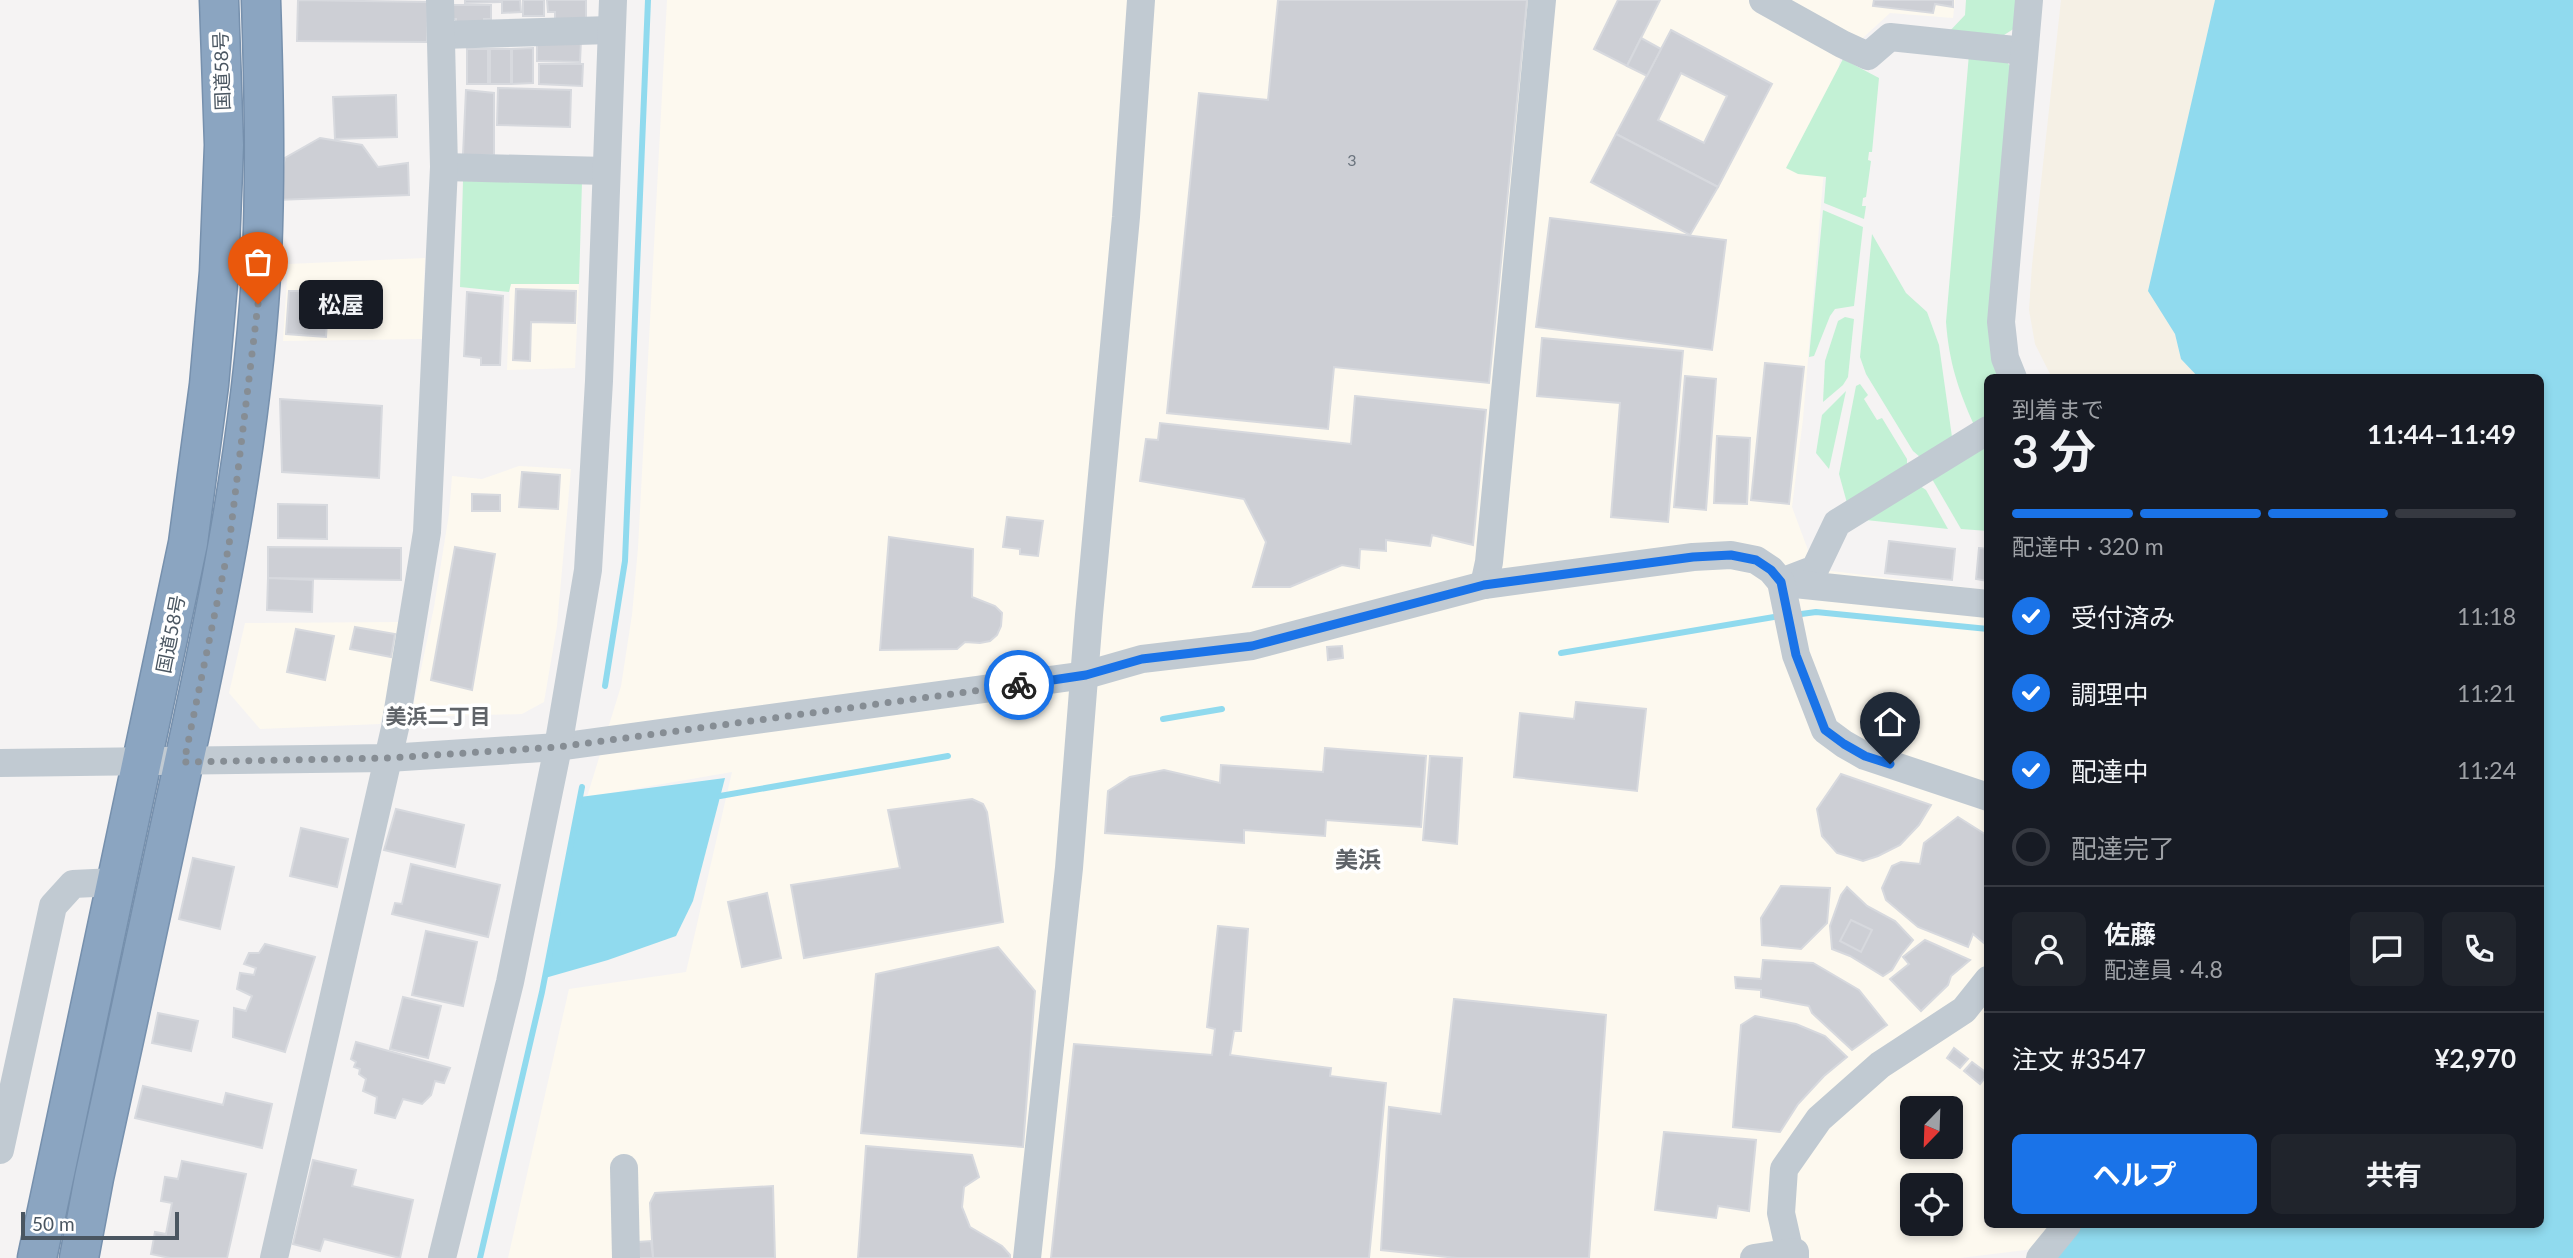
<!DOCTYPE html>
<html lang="ja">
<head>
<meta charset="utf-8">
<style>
  body { margin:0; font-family:Lato,"Noto Sans JP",sans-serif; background:#20242c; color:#f1f3f6; height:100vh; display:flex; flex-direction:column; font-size:26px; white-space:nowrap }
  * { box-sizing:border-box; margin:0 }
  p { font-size:23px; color:#9ea1a6 }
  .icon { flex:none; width:38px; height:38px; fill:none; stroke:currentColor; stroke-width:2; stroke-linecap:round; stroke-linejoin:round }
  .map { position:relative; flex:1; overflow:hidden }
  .side { position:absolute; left:1984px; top:374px; width:560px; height:854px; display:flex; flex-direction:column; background:#171b24; border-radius:10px; box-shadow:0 4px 10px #0003 }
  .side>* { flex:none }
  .needle { width:46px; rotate:203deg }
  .controls { position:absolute; left:1900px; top:1096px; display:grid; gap:14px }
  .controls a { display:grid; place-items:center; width:63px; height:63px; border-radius:10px; background:#171b24; box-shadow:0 4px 10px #0003; font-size:35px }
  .scale { position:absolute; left:21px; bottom:18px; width:158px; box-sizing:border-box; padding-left:7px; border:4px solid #4a5661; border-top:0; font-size:19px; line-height:24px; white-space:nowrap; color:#4a5661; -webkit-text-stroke:5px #fff; paint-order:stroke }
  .pin { position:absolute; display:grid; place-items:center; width:60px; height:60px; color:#fff; margin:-72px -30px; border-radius:50% 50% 50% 0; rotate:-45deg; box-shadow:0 0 7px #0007 }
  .pin .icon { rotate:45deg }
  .courier { position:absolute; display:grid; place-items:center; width:70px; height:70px; margin:-35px; border:5px solid #1a73e8; border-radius:50%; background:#fff; color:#222; box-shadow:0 2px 9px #0007 }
  .bubble { position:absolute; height:49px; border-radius:10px; background:#171b24; box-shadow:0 4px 10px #0003; font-size:23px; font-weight:700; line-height:49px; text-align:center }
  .overview em { font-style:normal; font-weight:700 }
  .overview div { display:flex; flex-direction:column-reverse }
  .overview { display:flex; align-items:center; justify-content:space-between; height:119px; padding:0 28px }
  h1 { font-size:46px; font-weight:700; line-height:52px }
  .bar { display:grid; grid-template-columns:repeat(4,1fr); gap:10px 7px; align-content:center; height:84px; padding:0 28px }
  .bar i { height:9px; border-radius:5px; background:#363941 }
  .bar .selected { background:#1a73e8 }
  .bar p { grid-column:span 4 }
  .line { display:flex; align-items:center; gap:18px; padding:0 28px; border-top:2px solid #363941 }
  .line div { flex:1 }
  .round { display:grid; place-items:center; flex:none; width:74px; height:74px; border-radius:10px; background:#20242c }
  ol { padding:0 28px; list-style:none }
  li { display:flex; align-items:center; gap:21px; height:77px }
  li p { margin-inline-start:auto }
  li .icon { padding:7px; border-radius:50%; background:#1a73e8; color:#fff; stroke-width:4 }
  li:last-child { color:#9ea1a6 }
  li i { width:38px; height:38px; border:4px solid #363941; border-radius:50% }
  .action { display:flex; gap:14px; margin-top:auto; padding:14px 28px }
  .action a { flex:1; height:80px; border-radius:10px; background:#1a73e8; color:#fff; font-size:28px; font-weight:700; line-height:80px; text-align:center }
  .action a+a { background:#20242c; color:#f1f3f6 }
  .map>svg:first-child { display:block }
  .commercial { fill:#fdf9ef; fill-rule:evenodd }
  .green { fill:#c3f1d5 }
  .sand { fill:#f5f0e5 }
  .water { fill:#90daee }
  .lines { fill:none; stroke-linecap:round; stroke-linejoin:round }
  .stream { stroke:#90daee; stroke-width:6 }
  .building { fill:#cdcfd5; stroke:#d7d9de; stroke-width:2; fill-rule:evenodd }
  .highway-casing { stroke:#7690ad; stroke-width:41 }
  .minor { stroke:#c1cad2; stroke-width:28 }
  .highway { stroke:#8ba5c1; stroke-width:38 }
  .done { stroke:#868d94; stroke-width:7; stroke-dasharray:0 12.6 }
  .route { stroke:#1a73e8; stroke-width:9 }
  .labels { text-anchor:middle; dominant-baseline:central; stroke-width:7; stroke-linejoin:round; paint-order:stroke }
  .number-label { font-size:16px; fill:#6b747e }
  .street-label { font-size:19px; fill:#4a5661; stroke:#fff }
  .neighbourhood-label { font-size:21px; font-weight:bold; fill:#5f6368; stroke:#fff }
  .quarter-label { font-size:23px; font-weight:bold; fill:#5f6368; stroke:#fff }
</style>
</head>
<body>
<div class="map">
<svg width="2573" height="1258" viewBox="0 0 2573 1258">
  <rect width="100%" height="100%" fill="#f5f3f3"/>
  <g class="commercial">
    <path d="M667,0h1288l-2,18 -63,-5 -50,46 -17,122 -20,238 -11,88 23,62 173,21v635h80l-18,22 -90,11h-1452l61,-269 117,-17 46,-200 -145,25 34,-111 11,-71 6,-67zM1913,1108h38v38h-38zM1913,1185h38v38h-38z"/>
    <path d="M425,258l-3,81 -139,2 5,-77z"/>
    <path d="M510,284h69l-4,84 -68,2z"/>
    <path d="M519,466l52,3 -14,157 -13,76 -22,12 -111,3 23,-110 15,-93 3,-38 30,3z"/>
    <path d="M402,622l-13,72 -9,30 -120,5 -31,-36 16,-70z"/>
  </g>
  <g class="green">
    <path d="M1966,0h53l-4,28 -11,7 -56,-2 17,-18z"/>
    <path d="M1969,54l37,7 4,5 -7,312h-15v40l-14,7c-16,-36 -25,-63 -28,-103z"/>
    <path d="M1843,59l36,19 -7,74h-3l-1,8 3,1 -5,36 -3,1 -1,8h4l-2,13 -40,-16 2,-26 -28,-3 -12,-6z"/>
    <path d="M463,181l119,1 -3,102h-68l-2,8 -49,-5z"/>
    <path d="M1823,210l40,17 -9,79 -19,3 -5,7 -16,40 -5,1z"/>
    <path d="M1872,234l34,59 21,19 12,33 13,92 -32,20 -7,-6 -47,-77 -6,-17z"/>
    <path d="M1845,317l9,2 -6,58 -5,8 -20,17 2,-41 13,-40z"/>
    <path d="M1860,384l8,11 -4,4 13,21 5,-2 25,41v5l-60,39 -8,-29 17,-88z"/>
    <path d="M1846,391l-17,78 -13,-16 6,-38z"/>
    <path d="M1988,440v91l-27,-2 -29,-50z"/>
    <path d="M1920,486l6,4 22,39 -91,-10z"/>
  </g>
  <path class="sand" d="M2061,0h154l-66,291 26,43 6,25 18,19h-147l-17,-34 -6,-34 3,-45z"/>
  <g class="water">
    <path d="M2215,0h358v1258h-521l27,-33h462v-847h-342l-18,-19 -6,-25 -27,-43z"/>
    <path d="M725,778l-32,123 -17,35 -68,24 -63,18 35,-181z"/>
  </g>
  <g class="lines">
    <g class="stream">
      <path d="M1794,615l22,-3 172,17"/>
      <path d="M1561,653l219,-37"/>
      <path d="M605,686l20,-125 23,-561"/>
      <path d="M1163,719l59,-10"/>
      <path d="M720,796l228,-40"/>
      <path d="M480,1258l62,-266 40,-205"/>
    </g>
  </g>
  <g class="building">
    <path d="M298,0l130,2 -1,40 -130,-1z"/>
    <path d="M465,0h35v2l-35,1z"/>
    <path d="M502,0h18l1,12 -19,1z"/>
    <rect x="523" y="0" width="21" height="16"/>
    <path d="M547,0h39v20h-31v-8h-7z"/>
    <path d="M1278,0h249l-38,383 -155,-16 -6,62 -161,-16 32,-320 69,7z"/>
    <path d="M1618,0h42l-33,66 -33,-17z"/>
    <path d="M1874,0h79v7l-18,-3 -2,9 -60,-7z"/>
    <path d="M450,5h41v14h-7v7h-28v-7h-7z"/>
    <path d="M1671,30l101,54 -54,103 -102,-53zM1681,73l46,23 -23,47 -46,-23z"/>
    <path d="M1641,38l20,11 -14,27 -20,-10z"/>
    <path d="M581,40l-1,22 -43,-1v-20z"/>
    <path d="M533,48v35l-21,1v-35z"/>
    <rect x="467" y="49" width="21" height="35"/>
    <rect x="490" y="49" width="21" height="35"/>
    <path d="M539,64h44l-1,22 -43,-2z"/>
    <path d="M498,88l73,2 -1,37 -73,-2z"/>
    <path d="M466,90l28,3v62h-31z"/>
    <path d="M396,95l1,42 -62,2 -2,-42z"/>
    <path d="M1616,134l102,53 -28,48 -99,-53z"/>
    <path d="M320,138l42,7 16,22 30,-4 1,32 -133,5 9,-42z"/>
    <path d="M1550,218l176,22 -14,110 -176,-23z"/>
    <path d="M303,285l13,1v7h13l-3,44 -40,-3 3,-43h14z"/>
    <path d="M516,289l60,2 -1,32 -44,-1 -1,39 -17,-1z"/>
    <path d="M467,292l36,4 -3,69h-19v-7l-17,-2z"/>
    <path d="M1542,338l141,13 -15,171 -57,-5 9,-114 -83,-7z"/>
    <path d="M1765,363l39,4 -15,137 -38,-4z"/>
    <path d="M1685,376l31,3 -10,131 -32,-3z"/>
    <path d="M1355,396l131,14 -13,135 -41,-10 -2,11 -44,-6v11l-26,-2 -1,19 -17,-3 -52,22h-37l13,-45 -22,-43 -104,-18 6,-42 12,1 2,-17 191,21z"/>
    <path d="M280,399l102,7 -3,72 -97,-6z"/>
    <path d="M1717,436l33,2 -3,66 -33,-1z"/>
    <path d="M522,472l38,3 -2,34 -39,-2z"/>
    <path d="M472,494l28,1v16h-28z"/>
    <path d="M278,504l49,1v34l-49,-1z"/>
    <path d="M1007,517l36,4 -5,35 -18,-2v-5l-17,-2z"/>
    <path d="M889,537l84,12 -1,48 23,9 7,7 -1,13 -4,9 -7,6 -10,2 -15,-1 -8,7 -77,1z"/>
    <path d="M1889,541l66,8 -3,31 -67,-7z"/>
    <path d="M268,547l133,1v32l-133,-2z"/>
    <path d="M455,547l40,7 -23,136 -41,-10z"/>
    <path d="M1979,548l9,1v32l-12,-2z"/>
    <path d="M268,578l45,2 -1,32 -45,-2z"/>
    <path d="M355,627l40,7 -4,23 -41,-8z"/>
    <path d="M296,629l38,7 -9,44 -38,-8z"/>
    <path d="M1342,646l1,12 -15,2 -1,-13z"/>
    <path d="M1576,702l70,7 -9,82 -123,-14 6,-64 54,6z"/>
    <path d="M1325,748l101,8 -5,71 -95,-7 -1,16 -81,-6v13l-139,-10 3,-42 22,-14 34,-7 56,13 1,-18 102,7z"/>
    <path d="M1430,756l32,2 -5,86 -34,-4z"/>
    <path d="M1841,774l90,31 -12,20 -19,20 -22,11 -15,5 -26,-8 -15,-17 -5,-27z"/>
    <path d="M972,799l11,5 4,8 16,110 -199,36 -13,-73 109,-17 -12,-58z"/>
    <path d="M396,809l68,16 -9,42 -71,-17z"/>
    <path d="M1958,817l30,19v102l-4,5 -11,-9 -5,13 -50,-20 -32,-27 -4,-12 10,-22 9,-4 19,2 4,-21z"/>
    <path d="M301,828l47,11 -11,48 -47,-11z"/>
    <path d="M193,858l41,9 -14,62 -41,-10z"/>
    <path d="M411,864l89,21 -12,52 -96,-23 3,-11 7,1z"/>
    <path d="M1781,886l49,2 -3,35 -26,26 -39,-4 -1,-27z"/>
    <path d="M1847,887l20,19 28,15 18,19 -12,15 -9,15 -9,6 -33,-20 -18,-7 -2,-23 11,-31z"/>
    <path d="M767,893l14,65 -39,9 -14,-65z"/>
    <path d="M1851,920l21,10 -11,22 -21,-11z"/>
    <path d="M1218,926l30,3 -7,102h-7l-4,24 101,13 -1,8 56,7 -17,175h-318l23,-214 138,11 3,-26 -8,-2z"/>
    <path d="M426,931l51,11 -14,64 -51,-11z"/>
    <path d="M1925,940l45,20 -19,16 -3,9 -27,26 -31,-32 19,-15 -6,-7z"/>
    <path d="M265,944l50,13 -30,95 -52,-15 1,-29 12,3 6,-15 -15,-7 3,-16 14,2 2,-7 -12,-4 5,-11h10z"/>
    <path d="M998,947l37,44 -12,156 -162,-14 15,-159z"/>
    <path d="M1763,960l50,3 46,27 28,35 -35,25 -40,-37 -3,-7 -48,-9v-7l-25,-2 -1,-11 26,2z"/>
    <path d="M403,997l38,9 -13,52 -38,-9z"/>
    <path d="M1454,999l152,16 -17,243h-132l-76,-8 8,-143 52,7z"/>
    <path d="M158,1013l40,8 -7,30 -39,-8z"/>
    <path d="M1755,1016l41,8 29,12 22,21 -23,19 -26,28 -18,28 -47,-5 8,-102z"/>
    <path d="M356,1042l94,26 -6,15 -9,-2 -4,14 -9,9 -19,-5 -8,19 -20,-5 2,-16 -14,-6 3,-12 -7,-5 1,-5 -6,-2 2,-5 -5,-3z"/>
    <path d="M1954,1048l14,11 -8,9 -13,-10z"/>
    <path d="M1972,1062l16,12 -8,10 -16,-13z"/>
    <path d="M143,1086l80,19 3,-12 46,11 -10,44 -127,-30z"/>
    <path d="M1664,1132l92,8 -7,71 -31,-5 -2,12 -61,-8z"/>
    <path d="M866,1146l106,9 7,22 -15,10 -2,20 8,20 32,19 8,9v3h-152z"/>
    <path d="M313,1160l43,10 -4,16 61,14 -13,58 -76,-19 -4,12 -27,-7z"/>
    <path d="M182,1161l64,13 -19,84h-57l-19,-4 4,-22 11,2 6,-31 -11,-2 4,-24 13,2z"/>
    <path d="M773,1186l2,72h-122l-3,-55 5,-10z"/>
    <path d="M651,1241l2,17h-14l-1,-16z"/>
  </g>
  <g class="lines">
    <defs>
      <g id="highway">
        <path d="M37,1258l151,-715 21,-158 10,-113 5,-127 -5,-145"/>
        <path d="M79,1258l15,-80c30,-139 61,-278 90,-417 35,-160 67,-321 77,-485 5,-92 3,-184 0,-276"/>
      </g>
    </defs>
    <use href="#highway" class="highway-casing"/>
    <g class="minor">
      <path d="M1763,0l79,44 26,12 22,-19 134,14"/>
      <path d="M441,35l170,-5"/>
      <path d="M444,167l162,4"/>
      <path d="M2013,378l-8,-20 -4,-36 28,-322"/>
      <path d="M1781,582l34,-13 22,-46 151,-93"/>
      <path d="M1785,583l203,21"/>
      <path d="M1484,585l5,-23 53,-562"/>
      <path d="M0,763l388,-5 170,-11 528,-72 56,-16 110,-13 232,-61 209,-28 38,-2 25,5 15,10 10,12 15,73 29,75 19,14 21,12 123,41"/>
      <path d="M0,1150l53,-244 20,-22 42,-2"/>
      <path d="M624,1168l2,90"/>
      <path d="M1790,1253l-9,-40 3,-44 35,-50 61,-54 84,-55 24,-30"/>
      <path d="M274,1258l121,-530 32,-196 17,-365 -4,-167"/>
      <path d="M442,1258l68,-276 48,-235 30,-177 11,-189 14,-381"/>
      <path d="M1027,1258l42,-390 20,-253 37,-398 15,-217"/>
      <path d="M1754,1258l41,-6v6"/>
      <path d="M2040,1258l27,-33"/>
    </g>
    <use href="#highway" class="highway"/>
  </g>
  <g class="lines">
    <path class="done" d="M258,304l-29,241 -45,217 204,-4 170,-11 461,-62"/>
    <path class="route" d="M1019,685l67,-10 56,-16 110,-13 232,-61 209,-28 38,-2 25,5 15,10 10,12 15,73 29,75 19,14 21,12 25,8"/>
  </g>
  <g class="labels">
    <g class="number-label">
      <text x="1352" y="159">3</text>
    </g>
    <g class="street-label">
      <text transform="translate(221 71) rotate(-92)">国道58号</text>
      <text transform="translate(170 634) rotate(-79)">国道58号</text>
    </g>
    <g class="neighbourhood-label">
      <text x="438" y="715">美浜二丁目</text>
    </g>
    <g class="quarter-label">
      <text x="1358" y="859">美浜</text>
    </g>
  </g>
</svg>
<div class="controls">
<a><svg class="needle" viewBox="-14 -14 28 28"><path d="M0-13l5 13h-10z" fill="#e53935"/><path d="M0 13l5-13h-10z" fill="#9ea1a6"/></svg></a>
<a><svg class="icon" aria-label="locate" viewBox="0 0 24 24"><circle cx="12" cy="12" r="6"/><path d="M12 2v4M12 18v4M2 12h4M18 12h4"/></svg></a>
</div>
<div class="scale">50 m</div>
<div class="pin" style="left:258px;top:304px;background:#ea580c"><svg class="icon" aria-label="bag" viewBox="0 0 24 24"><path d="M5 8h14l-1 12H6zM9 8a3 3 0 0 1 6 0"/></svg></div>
<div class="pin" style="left:1890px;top:764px;background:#1f2937"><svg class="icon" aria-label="home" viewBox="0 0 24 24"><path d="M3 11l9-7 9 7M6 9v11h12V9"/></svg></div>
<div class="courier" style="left:1019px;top:685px"><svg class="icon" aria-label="bike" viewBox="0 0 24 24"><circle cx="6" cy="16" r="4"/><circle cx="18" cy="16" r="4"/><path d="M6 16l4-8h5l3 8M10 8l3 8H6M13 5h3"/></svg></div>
<div class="bubble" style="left:299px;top:280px;width:84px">松屋</div>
<section class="side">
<div class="overview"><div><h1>3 分</h1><p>到着まで</p></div><em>11:44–11:49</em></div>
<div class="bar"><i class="selected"></i><i class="selected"></i><i class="selected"></i><i></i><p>配達中 · 320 m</p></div>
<ol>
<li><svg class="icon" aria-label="check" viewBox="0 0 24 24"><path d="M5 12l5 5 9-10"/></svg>受付済み<p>11:18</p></li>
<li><svg class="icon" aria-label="check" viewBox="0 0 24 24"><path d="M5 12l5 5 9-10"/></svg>調理中<p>11:21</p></li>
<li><svg class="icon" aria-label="check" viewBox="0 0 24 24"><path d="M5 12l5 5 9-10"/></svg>配達中<p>11:24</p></li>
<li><i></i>配達完了</li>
</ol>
<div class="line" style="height:126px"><a class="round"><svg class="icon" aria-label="person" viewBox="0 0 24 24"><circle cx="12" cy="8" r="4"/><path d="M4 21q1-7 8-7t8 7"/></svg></a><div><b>佐藤</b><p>配達員 · 4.8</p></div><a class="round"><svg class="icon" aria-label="chat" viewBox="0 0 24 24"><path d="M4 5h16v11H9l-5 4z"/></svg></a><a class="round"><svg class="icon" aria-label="phone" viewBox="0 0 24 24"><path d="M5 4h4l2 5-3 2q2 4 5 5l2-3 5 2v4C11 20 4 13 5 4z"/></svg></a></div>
<div class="line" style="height:91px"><div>注文 #3547</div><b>¥2,970</b></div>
<div class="action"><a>ヘルプ</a><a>共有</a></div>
</section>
</div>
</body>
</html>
